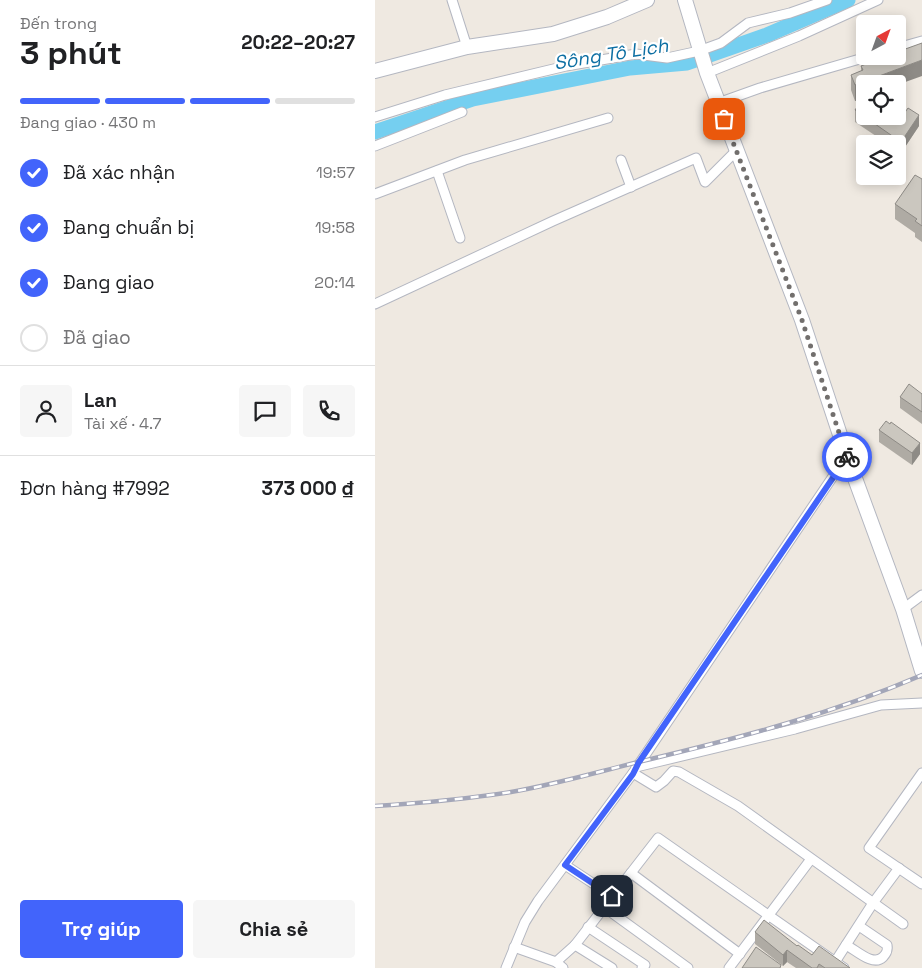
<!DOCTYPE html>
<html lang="vi">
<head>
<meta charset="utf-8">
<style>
  body { margin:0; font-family:"Space Grotesk",sans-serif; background:#f6f6f6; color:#202124; height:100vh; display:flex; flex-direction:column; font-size:19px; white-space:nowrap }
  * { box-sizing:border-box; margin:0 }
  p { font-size:16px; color:#757577 }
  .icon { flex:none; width:28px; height:28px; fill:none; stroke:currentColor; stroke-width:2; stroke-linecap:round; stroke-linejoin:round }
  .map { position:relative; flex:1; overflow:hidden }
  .drawer { display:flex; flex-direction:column; background:#fff; width:375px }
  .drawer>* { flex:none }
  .needle { width:32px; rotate:41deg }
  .controls { position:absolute; left:481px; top:15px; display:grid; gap:10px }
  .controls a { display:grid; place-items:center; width:50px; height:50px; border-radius:5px; background:#fff; box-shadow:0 2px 12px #0003; font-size:25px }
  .pin { position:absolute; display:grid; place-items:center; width:42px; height:42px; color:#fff; margin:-21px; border-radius:10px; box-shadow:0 2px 8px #0006 }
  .courier { position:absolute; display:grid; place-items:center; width:50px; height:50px; margin:-25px; border:4px solid #4264fb; border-radius:50%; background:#fff; color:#222; box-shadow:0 1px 6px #0007 }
  .overview em { font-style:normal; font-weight:600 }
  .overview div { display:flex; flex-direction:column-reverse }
  .overview { display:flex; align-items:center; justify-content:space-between; height:85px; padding:0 20px }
  h1 { font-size:32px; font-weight:600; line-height:38px }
  .bar { display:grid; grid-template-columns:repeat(4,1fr); gap:8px 5px; align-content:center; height:60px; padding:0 20px }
  .bar i { height:6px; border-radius:4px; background:#e0e0e0 }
  .bar .selected { background:#4264fb }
  .bar p { grid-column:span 4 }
  .line { display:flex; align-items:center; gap:12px; padding:0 20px; border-top:1px solid #e0e0e0 }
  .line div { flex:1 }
  .round { display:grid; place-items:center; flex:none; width:52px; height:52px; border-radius:5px; background:#f6f6f6 }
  ol { padding:0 20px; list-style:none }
  li { display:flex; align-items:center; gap:15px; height:55px }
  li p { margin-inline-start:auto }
  li .icon { padding:5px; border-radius:50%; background:#4264fb; color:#fff; stroke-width:4 }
  li:last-child { color:#757577 }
  li i { width:28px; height:28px; border:2px solid #e0e0e0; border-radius:50% }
  .action { display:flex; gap:10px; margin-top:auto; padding:10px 20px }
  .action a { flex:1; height:58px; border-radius:5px; background:#4264fb; color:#fff; font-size:20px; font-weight:600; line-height:58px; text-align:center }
  .action a+a { background:#f6f6f6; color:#202124 }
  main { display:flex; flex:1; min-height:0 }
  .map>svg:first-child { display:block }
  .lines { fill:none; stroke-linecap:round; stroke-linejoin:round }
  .river { stroke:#75cff0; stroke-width:15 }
  .street-casing { stroke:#b4b7c1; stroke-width:11 }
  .secondary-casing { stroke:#b4b7c1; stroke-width:16 }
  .street { stroke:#fff; stroke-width:9 }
  .secondary { stroke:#fff; stroke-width:14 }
  .rail-casing { stroke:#a3a6b8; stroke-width:4.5 }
  .rail { stroke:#fff; stroke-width:2.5; stroke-dasharray:8; stroke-linecap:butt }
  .wall { fill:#afaba4 }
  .shaded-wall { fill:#8e8b86 }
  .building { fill:#cbc7bf; stroke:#8e8b86 }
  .done { stroke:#726f6d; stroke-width:5; stroke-dasharray:0 9 }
  .route { stroke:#4264fb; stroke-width:6 }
  .labels { text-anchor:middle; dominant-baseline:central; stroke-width:4.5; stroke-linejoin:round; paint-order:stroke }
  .water-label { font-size:19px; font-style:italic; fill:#0d6fa3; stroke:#fff }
</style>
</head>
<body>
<main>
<section class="drawer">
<div class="overview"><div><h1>3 phút</h1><p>Đến trong</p></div><em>20:22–20:27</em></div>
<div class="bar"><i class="selected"></i><i class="selected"></i><i class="selected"></i><i></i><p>Đang giao · 430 m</p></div>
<ol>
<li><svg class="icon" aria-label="check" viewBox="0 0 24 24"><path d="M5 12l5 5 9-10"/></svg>Đã xác nhận<p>19:57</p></li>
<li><svg class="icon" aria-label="check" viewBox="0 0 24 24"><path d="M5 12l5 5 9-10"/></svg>Đang chuẩn bị<p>19:58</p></li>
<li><svg class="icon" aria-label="check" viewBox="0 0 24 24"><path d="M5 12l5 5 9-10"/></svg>Đang giao<p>20:14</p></li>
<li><i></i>Đã giao</li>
</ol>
<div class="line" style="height:90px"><a class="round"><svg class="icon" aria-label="person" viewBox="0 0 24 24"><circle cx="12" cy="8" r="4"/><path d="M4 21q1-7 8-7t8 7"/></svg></a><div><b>Lan</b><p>Tài xế · 4.7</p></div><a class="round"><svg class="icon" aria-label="chat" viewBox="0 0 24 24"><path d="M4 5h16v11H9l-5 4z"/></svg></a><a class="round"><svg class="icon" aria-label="phone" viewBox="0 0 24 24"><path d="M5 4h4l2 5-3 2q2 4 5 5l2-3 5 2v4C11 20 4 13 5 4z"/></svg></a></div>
<div class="line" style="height:65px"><div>Đơn hàng #7992</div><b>373 000 ₫</b></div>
<div class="action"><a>Trợ giúp</a><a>Chia sẻ</a></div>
</section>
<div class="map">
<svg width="547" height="968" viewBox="0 0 547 968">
  <rect width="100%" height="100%" fill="#efe9e1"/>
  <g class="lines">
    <path class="river" d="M0,132l98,-33 157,-31 57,-5 80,-28 81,-35"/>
    <defs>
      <g id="street">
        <path d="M77,0l15,47"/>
        <path d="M522,48l25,-7"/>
        <path d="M332,73l92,-37 79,-36"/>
        <path d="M343,103l42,-15 110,-32"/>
        <path d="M0,117l70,-22 121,-29 70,-12 31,4 32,-7 22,-8 27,-20 42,-10 37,-13"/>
        <path d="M0,146l87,-34"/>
        <path d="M246,160l10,27"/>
        <path d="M62,171l23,67"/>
        <path d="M0,194l90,-34 143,-42"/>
        <path d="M0,304l178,-83 143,-63 9,24 31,-31"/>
        <path d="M528,609l19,-14"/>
        <path d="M261,767l159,-38 86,-24 41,-2"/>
        <path d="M258,773l23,14 8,-6 9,-10 6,1 59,34 165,118"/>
        <path d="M547,773l-53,75 53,36"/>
        <path d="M190,865l47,31"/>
        <path d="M256,873l109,81"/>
        <path d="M229,907l84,61"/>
        <path d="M213,927l57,38 -3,3"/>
        <path d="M200,945l37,23"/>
        <path d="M471,945c10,5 27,22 37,12 4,-4 5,-7 4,-12l-28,-19"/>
        <path d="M139,947l42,15 7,6"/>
        <path d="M181,962l19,-17 83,-107 186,130"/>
        <path d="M460,962l38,-59 26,-35"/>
        <path d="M131,968l19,-46 13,-21 95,-128 205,-304 11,-7"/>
        <path d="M354,968l82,-109"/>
      </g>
      <g id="secondary">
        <path d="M310,0l22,73 95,247 47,142 54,147 19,62"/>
        <path d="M0,71l92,-24 86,-13 54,-17 40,-17"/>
      </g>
    </defs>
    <use href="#street" class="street-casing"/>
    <use href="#secondary" class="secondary-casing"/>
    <use href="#street" class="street"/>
    <use href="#secondary" class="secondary"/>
    <defs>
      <path id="rail" d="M0,806c45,-3 91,-7 136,-14 47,-8 93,-22 140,-33 92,-22 183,-46 271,-84"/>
    </defs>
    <use href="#rail" class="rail-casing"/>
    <use href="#rail" class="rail"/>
  </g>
  <g class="wall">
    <path d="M511,56l-21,28v13l-10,4 -4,-11v-15l10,-4v-5z"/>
    <path d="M480,110l42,14 22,2 -18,27 -4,-3v-6h-9l-33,-22z"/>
    <path d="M547,179v63l-7,-5v-4l-20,-14v-15z"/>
    <path d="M547,394v30l-22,-16v-11z"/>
    <path d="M504,430l41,24 -8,11 -33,-23z"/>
    <path d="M380,932l42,14 15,9 38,13h-54l-9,-6 -4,4 -28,-22z"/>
  </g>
  <g class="shaded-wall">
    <path d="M547,60v16l-25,9v-1h-32v13l-10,4v-16z"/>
    <path d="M544,115v11l-18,27v-11z"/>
    <path d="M545,443v11l-8,11v-12z"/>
    <path d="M412,950v12l-4,4v-11z"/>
  </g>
  <g class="building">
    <path d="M547,43v17l-67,25 -4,-10 12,-5 -2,-4 25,-10h11v-4z"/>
    <path d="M487,100l3,3v13h20l12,8 11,-16 11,7 -18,27 -46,-32z"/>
    <path d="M540,175l7,4v47l-7,-5 2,-2 -22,-15z"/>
    <path d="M534,384l13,10v18l-22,-15z"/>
    <path d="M511,421l4,3 1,-2 29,21 -8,10 -33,-23z"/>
    <path d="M389,920l33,26 1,-1 14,10 7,-9 31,22h-25l-6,-4 -2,4h-5l-25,-18 -4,5 -28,-23z"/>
    <path d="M381,947l25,18 -1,3h-38z"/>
  </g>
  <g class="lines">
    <path class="done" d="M349,119l78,201 45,137"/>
    <path class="route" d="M237,896l-47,-31 68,-91 6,-12 200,-293 10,-7 -2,-5"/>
  </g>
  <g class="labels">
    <g class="water-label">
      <text transform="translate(236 54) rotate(-9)">Sông Tô Lịch</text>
    </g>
  </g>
</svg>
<div class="controls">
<a><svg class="needle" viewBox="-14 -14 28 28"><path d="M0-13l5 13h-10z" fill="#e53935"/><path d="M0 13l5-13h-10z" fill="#757577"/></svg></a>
<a><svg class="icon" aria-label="locate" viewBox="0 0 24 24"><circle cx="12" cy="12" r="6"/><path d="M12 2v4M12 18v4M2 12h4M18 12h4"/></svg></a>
<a><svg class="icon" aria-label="layers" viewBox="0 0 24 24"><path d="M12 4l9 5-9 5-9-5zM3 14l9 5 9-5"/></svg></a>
</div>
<div class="pin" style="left:349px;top:119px;background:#ea580c"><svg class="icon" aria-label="bag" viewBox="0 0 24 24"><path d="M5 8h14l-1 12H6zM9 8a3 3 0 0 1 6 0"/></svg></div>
<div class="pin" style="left:237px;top:896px;background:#1f2937"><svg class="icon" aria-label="home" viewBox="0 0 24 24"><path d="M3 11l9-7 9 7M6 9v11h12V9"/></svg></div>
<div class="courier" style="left:472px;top:457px"><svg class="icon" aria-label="bike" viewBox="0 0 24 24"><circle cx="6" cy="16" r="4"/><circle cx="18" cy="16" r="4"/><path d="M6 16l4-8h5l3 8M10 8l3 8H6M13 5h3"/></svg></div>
</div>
</main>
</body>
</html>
